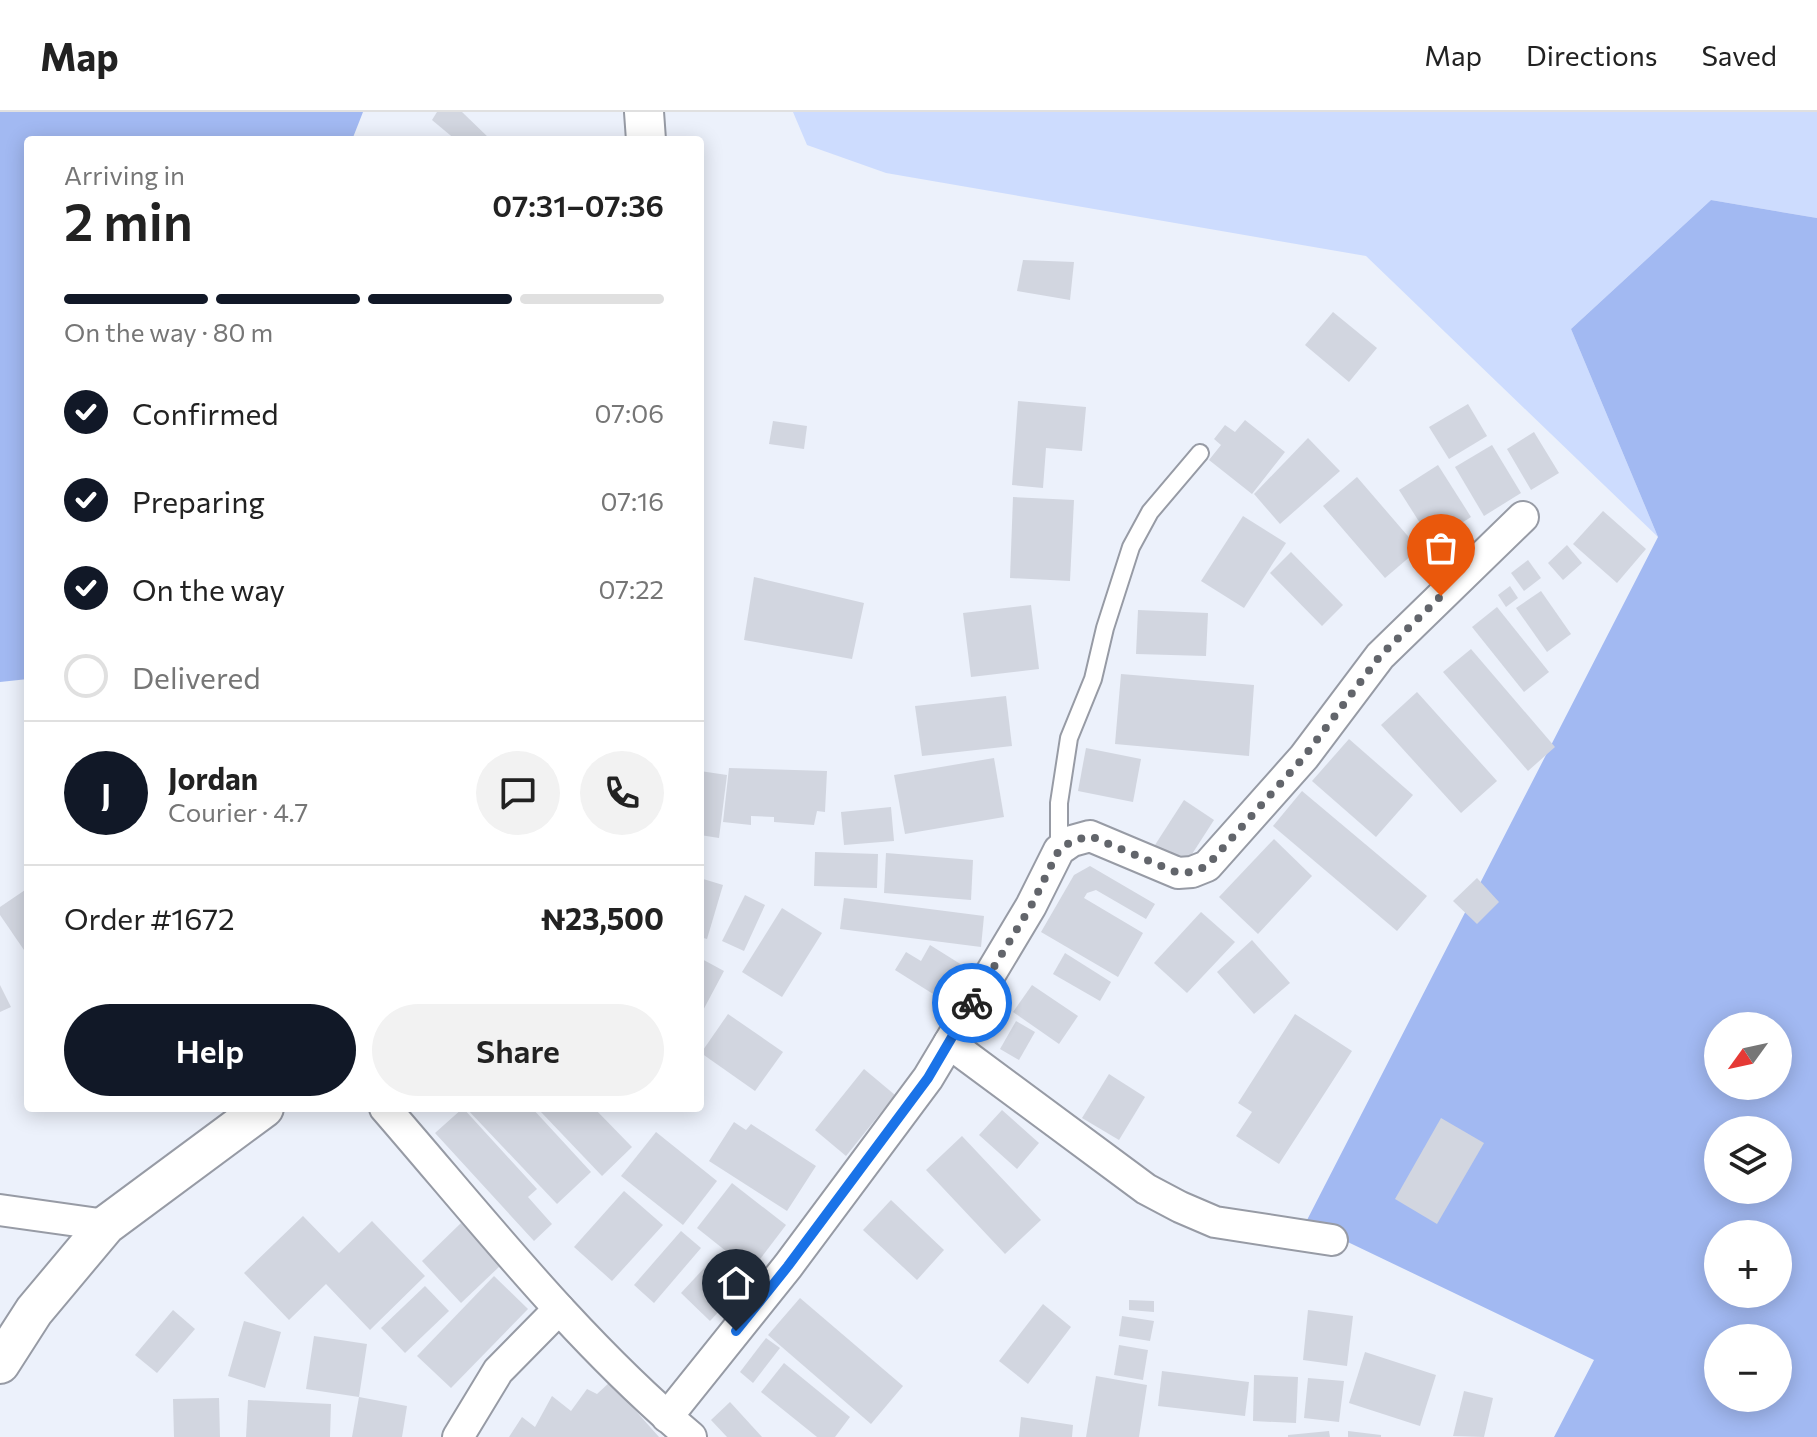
<!DOCTYPE html>
<html lang="en">
<head>
<meta charset="utf-8">
<style>
  body { margin:0; font-family:Commissioner,sans-serif; background:#f2f2f2; color:#222; height:100vh; display:flex; flex-direction:column; font-size:30px; white-space:nowrap }
  * { box-sizing:border-box; margin:0 }
  p { font-size:26px; color:#767676 }
  .icon { flex:none; width:44px; height:44px; fill:none; stroke:currentColor; stroke-width:2; stroke-linecap:round; stroke-linejoin:round }
  .map { position:relative; flex:1; overflow:hidden }
  .panel { position:absolute; left:24px; top:24px; width:680px; height:976px; display:flex; flex-direction:column; background:#fff; border-radius:8px; box-shadow:0 4px 20px #0003 }
  .panel>* { flex:none }
  .needle { width:52px; rotate:237deg }
  .fabs { position:absolute; left:1704px; top:900px; display:grid; gap:16px }
  .fabs a { display:grid; place-items:center; width:88px; height:88px; border-radius:50%; background:#fff; box-shadow:0 4px 20px #0003; font-size:40px }
  .pin { position:absolute; display:grid; place-items:center; width:68px; height:68px; color:#fff; margin:-82px -34px; border-radius:50% 50% 50% 0; rotate:-45deg; box-shadow:0 0 8px #0007 }
  .pin .icon { rotate:45deg }
  .courier { position:absolute; display:grid; place-items:center; width:80px; height:80px; margin:-40px; border:6px solid #1a73e8; border-radius:50%; background:#fff; color:#222; box-shadow:0 2px 10px #0007 }
  .headline em { font-style:normal; font-weight:600 }
  .headline div { display:flex; flex-direction:column-reverse }
  .headline { display:flex; align-items:center; justify-content:space-between; height:136px; padding:0 40px }
  h1 { font-size:52px; font-weight:600; line-height:60px }
  .bar { display:grid; grid-template-columns:repeat(4,1fr); gap:12px 8px; align-content:center; height:96px; padding:0 40px }
  .bar i { height:10px; border-radius:6px; background:#e0e0e0 }
  .bar .active { background:#111827 }
  .bar p { grid-column:span 4 }
  .line { display:flex; align-items:center; gap:20px; padding:0 40px; border-top:2px solid #e0e0e0 }
  .line div { flex:1 }
  .round { display:grid; place-items:center; flex:none; width:84px; height:84px; border-radius:42px; background:#f2f2f2 }
  ol { padding:0 40px; list-style:none }
  li { display:flex; align-items:center; gap:24px; height:88px }
  li p { margin-inline-start:auto }
  li .icon { padding:8px; border-radius:50%; background:#111827; color:#fff; stroke-width:4 }
  li:last-child { color:#767676 }
  li i { width:44px; height:44px; border:4px solid #e0e0e0; border-radius:50% }
  .button { display:flex; gap:16px; margin-top:auto; padding:16px 40px }
  .button a { flex:1; height:92px; border-radius:48px; background:#111827; color:#fff; font-size:32px; font-weight:600; line-height:92px; text-align:center }
  .button a+a { background:#f2f2f2; color:#222 }
  header { display:flex; align-items:center; gap:48px; box-sizing:border-box; height:112px; padding:0 40px; background:#fff; border-bottom:2px solid #e0e0e0 }
  header strong { font-size:38px }
  nav { display:flex; gap:44px; margin-inline-start:auto; font-size:28px }
  .map>svg:first-child { display:block }
  .green { fill:#cddcfe }
  .forest { fill:#a2b9f2; fill-rule:evenodd }
  .building { fill:#d2d6e0 }
  .lines { fill:none; stroke-linecap:round; stroke-linejoin:round }
  .service-casing { stroke:#979ba5; stroke-width:20 }
  .minor-casing { stroke:#979ba5; stroke-width:34 }
  .tertiary-casing { stroke:#979ba5; stroke-width:42 }
  .service { stroke:#fff; stroke-width:16 }
  .minor { stroke:#fff; stroke-width:30 }
  .tertiary { stroke:#fff; stroke-width:38 }
  .done { stroke:#62656b; stroke-width:8; stroke-dasharray:0 14.4 }
  .route { stroke:#1a73e8; stroke-width:10 }
</style>
</head>
<body>
<header>
<strong>Map</strong>
<nav><a>Map</a><a>Directions</a><a>Saved</a></nav>
</header>
<div class="map">
<svg width="1817" height="1325" viewBox="0 0 1817 1325">
  <rect width="100%" height="100%" fill="#ecf1fb"/>
  <path class="green" d="M793,0h1024v106l-106,-18 -140,129 87,208 -292,-281 -480,-83 -79,-28z"/>
  <g class="forest">
    <path d="M0,0h363l-11,28h-324v539l-28,3z"/>
    <path d="M1711,88l106,18v1219h-263l40,-77 -288,-138 352,-685 -87,-208zM1718,914h60v60h-60zM1718,1018h60v60h-60zM1718,1122h60v60h-60zM1718,1226h60v60h-60z"/>
  </g>
  <g class="building">
    <path d="M437,0h25l29,28h-35l-24,-20z"/>
    <path d="M1023,148l51,2 -4,38 -53,-9z"/>
    <path d="M1333,200l44,36 -28,34 -44,-37z"/>
    <path d="M1018,289l68,6 -4,44 -36,-3 -3,40 -31,-3z"/>
    <path d="M1468,292l19,32 -38,23 -20,-32z"/>
    <path d="M1245,308l40,32 -33,42 -43,-34 12,-15 -7,-6 11,-14 10,7z"/>
    <path d="M773,309l34,5 -3,23 -35,-5z"/>
    <path d="M1534,320l25,41 -28,17 -24,-41z"/>
    <path d="M1308,326l32,33 -60,53 -26,-30z"/>
    <path d="M1492,333l29,48 -37,23 -29,-49z"/>
    <path d="M1438,353l33,52 -39,25 -33,-52z"/>
    <path d="M1357,365l62,72 -34,29 -62,-72z"/>
    <path d="M1013,385l61,3 -4,81 -60,-3z"/>
    <path d="M1603,399l43,38 -29,34 -44,-39z"/>
    <path d="M1243,404l43,27 -42,65 -43,-27z"/>
    <path d="M1567,433l15,18 -19,17 -15,-17z"/>
    <path d="M1291,440l52,53 -21,21 -52,-53z"/>
    <path d="M1528,448l13,18 -17,13 -13,-18z"/>
    <path d="M754,465l110,26 -12,56 -108,-19z"/>
    <path d="M1510,474l8,12 -12,9 -8,-12z"/>
    <path d="M1541,479l30,43 -24,18 -31,-44z"/>
    <path d="M1031,493l8,64 -68,8 -8,-64z"/>
    <path d="M1497,495l52,65 -25,20 -52,-65z"/>
    <path d="M1138,498l70,3 -2,43 -70,-2z"/>
    <path d="M1471,537l84,98 -27,24 -85,-99z"/>
    <path d="M1121,562l133,11 -5,71 -134,-12z"/>
    <path d="M1417,580l80,89 -36,32 -80,-88z"/>
    <path d="M1006,584l6,50 -90,10 -7,-50z"/>
    <path d="M1349,627l64,56 -37,42 -64,-56z"/>
    <path d="M1086,636l55,11 -8,43 -55,-11z"/>
    <path d="M994,646l10,59 -99,17 -11,-59z"/>
    <path d="M729,656l98,3 -2,41 -8,-1 -3,14 -40,-3v-5l-23,-1v9l-28,-3z"/>
    <path d="M700,659l27,4 -8,63 -19,-3z"/>
    <path d="M1302,679l125,105 -30,35 -124,-105z"/>
    <path d="M1184,688l30,20 -29,45 -30,-20z"/>
    <path d="M891,695l3,34 -50,4 -3,-33z"/>
    <path d="M1274,727l38,37 -54,58 -39,-37z"/>
    <path d="M815,740l63,2 -1,34 -63,-2z"/>
    <path d="M886,741l87,7 -2,40 -87,-7z"/>
    <path d="M1090,754l65,38 -9,15 -50,-29 -9,3 -3,5 59,35 -25,44 -77,-45 33,-57z"/>
    <path d="M700,766l23,7 -16,54 -7,-2z"/>
    <path d="M1477,766l22,24 -22,22 -24,-23z"/>
    <path d="M28,776v60l-4,2 -24,-35v-8z"/>
    <path d="M745,783l20,10 -21,46 -22,-10z"/>
    <path d="M844,786l140,18 -3,31 -141,-18z"/>
    <path d="M782,796l40,25 -40,64 -40,-25z"/>
    <path d="M1201,800l34,30 -48,51 -33,-30z"/>
    <path d="M1252,828l38,43 -36,31 -37,-42z"/>
    <path d="M930,833l40,25 -21,34 -54,-34 11,-18 15,9z"/>
    <path d="M1065,841l46,29 -11,19 -47,-27z"/>
    <path d="M700,846l24,13 -24,45z"/>
    <path d="M0,873l11,22 -11,5z"/>
    <path d="M1032,873l46,31 -19,28 -46,-32z"/>
    <path d="M728,902l55,38 -28,39 -54,-38z"/>
    <path d="M1295,902l57,37 -73,113 -43,-28 16,-24 -14,-9z"/>
    <path d="M1016,909l19,11 -16,28 -19,-11z"/>
    <path d="M864,957l31,26 -49,61 -31,-26z"/>
    <path d="M1109,962l36,23 -26,43 -37,-22z"/>
    <path d="M463,996l74,81 -9,8 24,27 -18,17 -99,-108z"/>
    <path d="M466,996h66l59,64 -34,32z"/>
    <path d="M545,996h49l38,39 -30,29 -61,-64z"/>
    <path d="M1002,998l37,33 -22,26 -38,-34z"/>
    <path d="M1441,1006l43,25 -47,81 -42,-25z"/>
    <path d="M734,1010l12,8 5,-6 65,42 -29,45 -78,-50z"/>
    <path d="M656,1020l61,49 -34,44 -62,-49z"/>
    <path d="M962,1024l79,84 -36,34 -79,-84z"/>
    <path d="M732,1071l54,42 -35,46 -54,-43z"/>
    <path d="M624,1079l39,34 -51,56 -38,-34z"/>
    <path d="M891,1088l53,50 -27,30 -54,-50z"/>
    <path d="M303,1104l36,37 33,-32 53,55 -55,54 -44,-46 -37,36 -45,-47z"/>
    <path d="M461,1111l40,42 -40,38 -39,-42z"/>
    <path d="M681,1119l20,17 -47,55 -20,-18z"/>
    <path d="M707,1153l29,28 -26,28 -29,-28z"/>
    <path d="M494,1164l34,33 -77,79 -34,-32z"/>
    <path d="M425,1174l24,25 -44,42 -24,-25z"/>
    <path d="M800,1186l103,88 -32,38 -103,-89z"/>
    <path d="M1129,1188l25,1v11l-25,-2z"/>
    <path d="M1043,1192l28,23 -43,57 -29,-23z"/>
    <path d="M173,1198l22,19 -38,44 -22,-18z"/>
    <path d="M1308,1198l45,6 -6,50 -44,-6z"/>
    <path d="M1122,1204l32,5 -4,20 -31,-5z"/>
    <path d="M244,1209l37,11 -16,56 -37,-12z"/>
    <path d="M314,1224l53,8 -8,53 48,9 -5,31h-50l7,-40 -53,-8z"/>
    <path d="M766,1226l14,10 -27,35 -13,-11z"/>
    <path d="M1119,1233l29,5 -5,30 -29,-5z"/>
    <path d="M1365,1240l71,23 -16,51 -71,-23z"/>
    <path d="M784,1251l66,54 -15,20h-18l-56,-45z"/>
    <path d="M1162,1259l87,11 -4,34 -87,-10z"/>
    <path d="M1254,1263l44,2 -2,46 -43,-2z"/>
    <path d="M1096,1264l51,9 -8,52h-53z"/>
    <path d="M1308,1266l36,3 -5,41 -35,-4z"/>
    <path d="M610,1270l49,55h-150l13,-20 13,10 17,-31 19,15 16,-22 10,5z"/>
    <path d="M1464,1279l29,7 -9,39 -31,-1z"/>
    <path d="M219,1286l1,39h-46l-1,-38z"/>
    <path d="M248,1288l83,4 -1,33h-84z"/>
    <path d="M730,1290l32,35h-35l-16,-17z"/>
    <path d="M1021,1305l52,8 -1,12h-53z"/>
    <path d="M1329,1319l1,6h-42v-2z"/>
    <path d="M1348,1319l33,4v2h-33z"/>
  </g>
  <g class="lines">
    <defs>
      <path id="service" d="M1059,738v-47l10,-65 24,-59 12,-51 26,-81 19,-35 50,-59"/>
      <g id="minor">
        <path d="M949,931l197,146 34,18 35,15 117,18"/>
        <path d="M385,996c98,113 192,233 306,329"/>
        <path d="M0,1098l106,15"/>
        <path d="M667,1305l121,-151 140,-188 103,-172 28,-56 13,-9 18,-5 88,37 14,-1 15,-6 97,-109 76,-101 143,-139"/>
        <path d="M458,1325l40,-66 61,-62"/>
      </g>
      <g id="tertiary">
        <path d="M644,0l2,28"/>
        <path d="M0,1252l34,-53 72,-86 158,-117"/>
      </g>
    </defs>
    <use href="#service" class="service-casing"/>
    <use href="#minor" class="minor-casing"/>
    <use href="#tertiary" class="tertiary-casing"/>
    <use href="#service" class="service"/>
    <use href="#minor" class="minor"/>
    <use href="#tertiary" class="tertiary"/>
  </g>
  <g class="lines">
    <path class="done" d="M972,891l59,-97 28,-56 13,-9 18,-5 88,37 14,-1 15,-6 97,-109 76,-101 61,-60"/>
    <path class="route" d="M736,1219l52,-65 140,-188 44,-75"/>
  </g>
</svg>
<div class="fabs">
<a><svg class="needle" viewBox="-14 -14 28 28"><path d="M0-13l5 13h-10z" fill="#e53935"/><path d="M0 13l5-13h-10z" fill="#767676"/></svg></a>
<a><svg class="icon" aria-label="layers" viewBox="0 0 24 24"><path d="M12 4l9 5-9 5-9-5zM3 14l9 5 9-5"/></svg></a>
<a>+</a>
<a>−</a>
</div>
<div class="pin" style="left:1441px;top:484px;background:#ea580c"><svg class="icon" aria-label="bag" viewBox="0 0 24 24"><path d="M5 8h14l-1 12H6zM9 8a3 3 0 0 1 6 0"/></svg></div>
<div class="pin" style="left:736px;top:1219px;background:#1f2937"><svg class="icon" aria-label="home" viewBox="0 0 24 24"><path d="M3 11l9-7 9 7M6 9v11h12V9"/></svg></div>
<div class="courier" style="left:972px;top:891px"><svg class="icon" aria-label="bike" viewBox="0 0 24 24"><circle cx="6" cy="16" r="4"/><circle cx="18" cy="16" r="4"/><path d="M6 16l4-8h5l3 8M10 8l3 8H6M13 5h3"/></svg></div>
<section class="panel">
<div class="headline"><div><h1>2 min</h1><p>Arriving in</p></div><em>07:31–07:36</em></div>
<div class="bar"><i class="active"></i><i class="active"></i><i class="active"></i><i></i><p>On the way · 80 m</p></div>
<ol>
<li><svg class="icon" aria-label="check" viewBox="0 0 24 24"><path d="M5 12l5 5 9-10"/></svg>Confirmed<p>07:06</p></li>
<li><svg class="icon" aria-label="check" viewBox="0 0 24 24"><path d="M5 12l5 5 9-10"/></svg>Preparing<p>07:16</p></li>
<li><svg class="icon" aria-label="check" viewBox="0 0 24 24"><path d="M5 12l5 5 9-10"/></svg>On the way<p>07:22</p></li>
<li><i></i>Delivered</li>
</ol>
<div class="line" style="height:144px"><b class="round" style="background:#111827;color:#fff">J</b><div><b>Jordan</b><p>Courier · 4.7</p></div><a class="round"><svg class="icon" aria-label="chat" viewBox="0 0 24 24"><path d="M4 5h16v11H9l-5 4z"/></svg></a><a class="round"><svg class="icon" aria-label="phone" viewBox="0 0 24 24"><path d="M5 4h4l2 5-3 2q2 4 5 5l2-3 5 2v4C11 20 4 13 5 4z"/></svg></a></div>
<div class="line" style="height:104px"><div>Order #1672</div><b>₦23,500</b></div>
<div class="button"><a>Help</a><a>Share</a></div>
</section>
</div>
</body>
</html>
